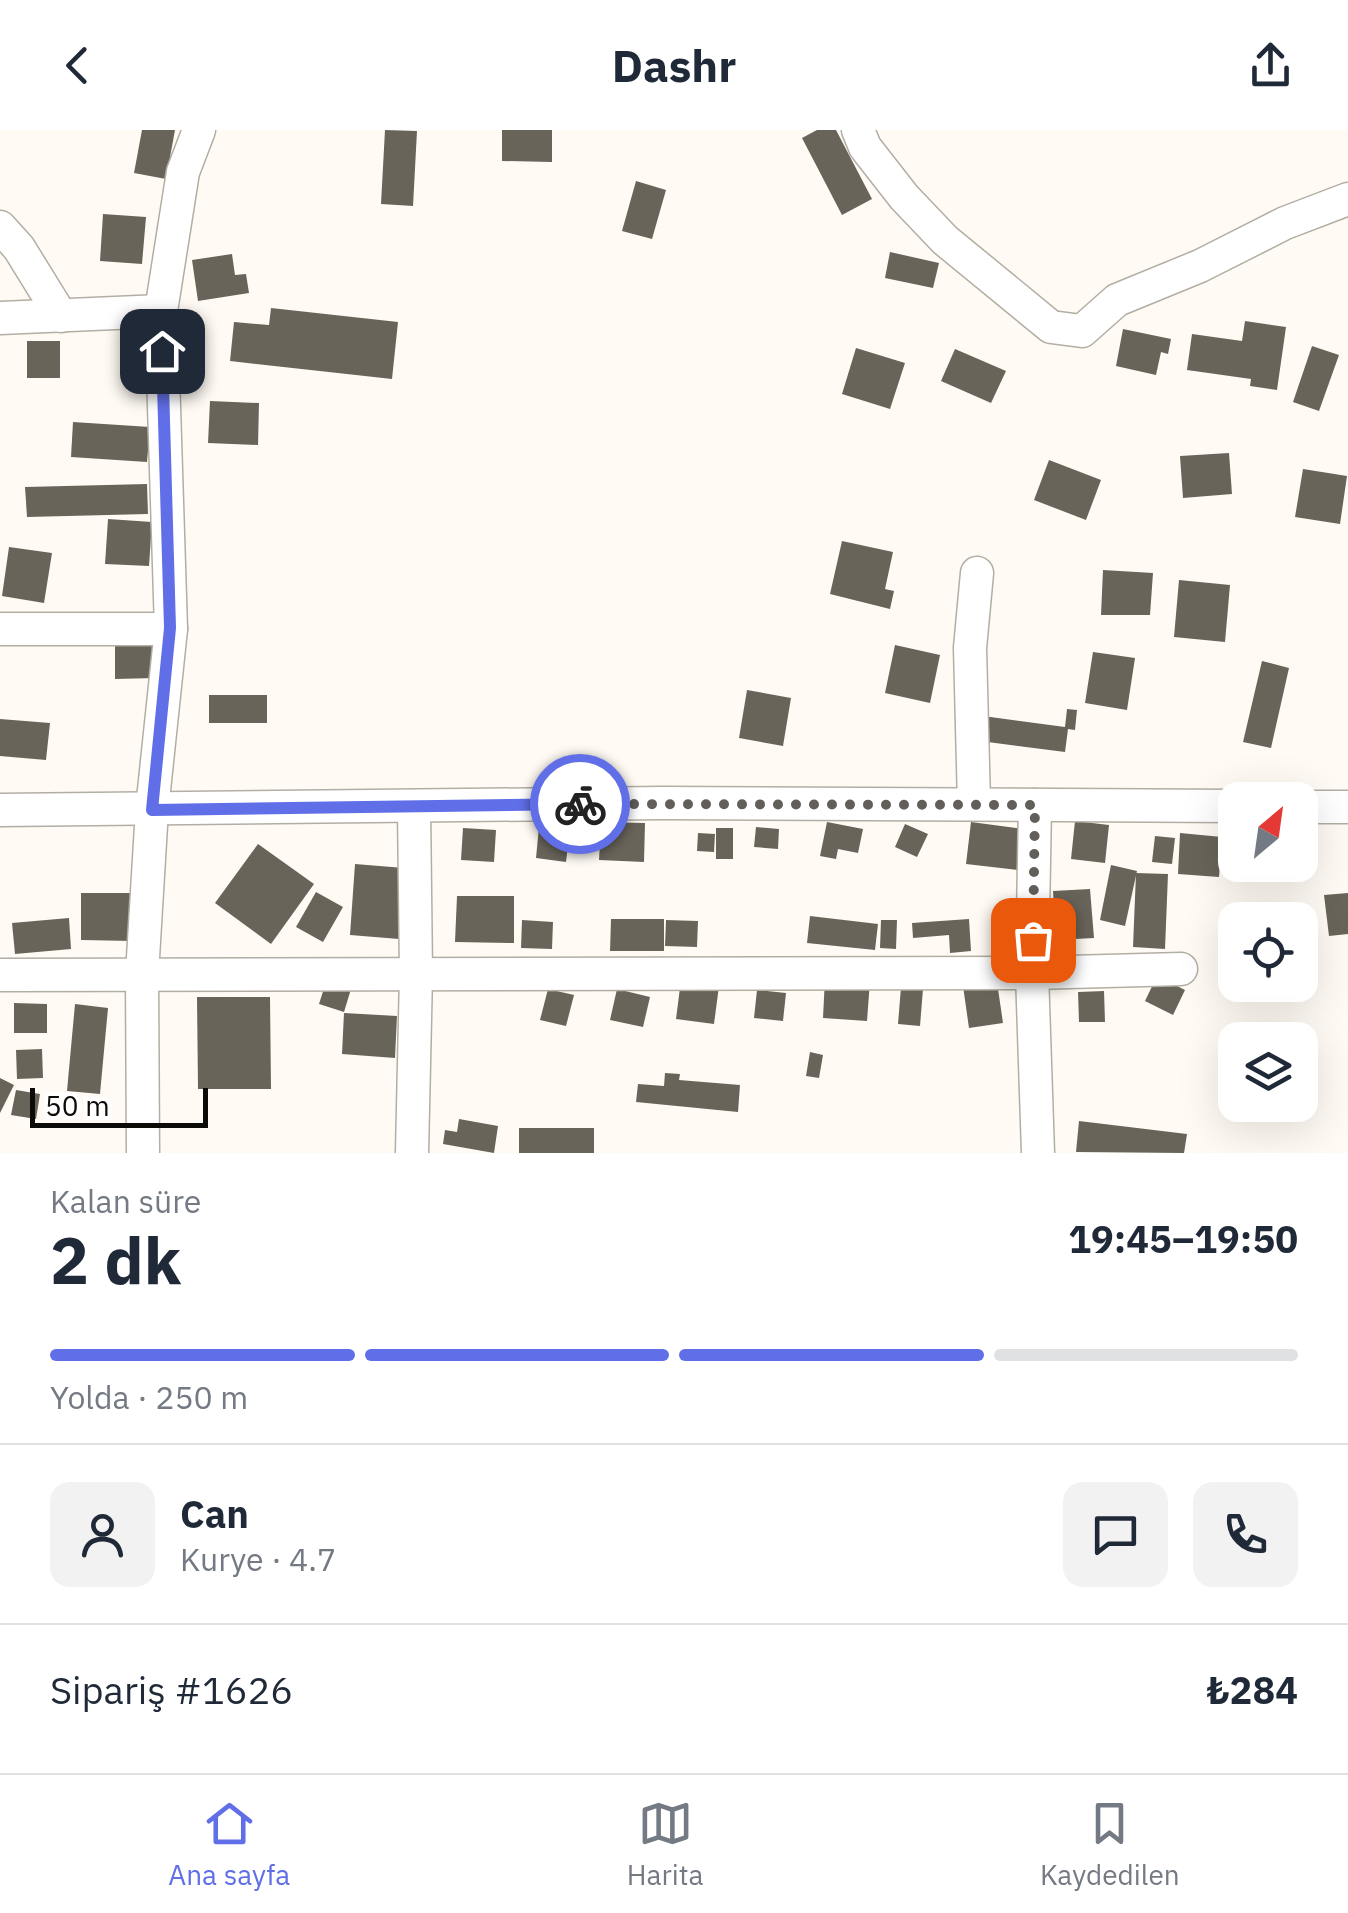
<!DOCTYPE html>
<html lang="tr">
<head>
<meta charset="utf-8">
<style>
  body { margin:0; font-family:"IBM Plex Sans",sans-serif; background:#f2f2f3; color:#1f2937; height:100vh; display:flex; flex-direction:column; font-size:38px; white-space:nowrap }
  * { box-sizing:border-box; margin:0 }
  p { font-size:32px; color:#747a83 }
  .icon { flex:none; width:55px; height:55px; fill:none; stroke:currentColor; stroke-width:2; stroke-linecap:round; stroke-linejoin:round }
  .map { position:relative; height:1023px; overflow:hidden }
  .sheet { display:flex; flex-direction:column; background:#fff; flex:1 }
  .sheet>* { flex:none }
  .needle { width:65px; rotate:29deg }
  .fabs { position:absolute; left:1218px; top:652px; display:grid; gap:20px }
  .fabs a { display:grid; place-items:center; width:100px; height:100px; border-radius:20px; background:#fff; box-shadow:0 10px 40px #0002; font-size:50px }
  .scale { position:absolute; left:30px; bottom:25px; width:178px; box-sizing:border-box; padding-left:10px; border:5px solid #0d0b08; border-top:0; font-size:28px; line-height:35px; white-space:nowrap; color:#0d0b08; -webkit-text-stroke:8px #fff; paint-order:stroke }
  .pin { position:absolute; display:grid; place-items:center; width:85px; height:85px; color:#fff; margin:-42px; border-radius:20px; box-shadow:0 5px 15px #0006 }
  .courier { position:absolute; display:grid; place-items:center; width:100px; height:100px; margin:-50px; border:8px solid #606fe7; border-radius:50%; background:#fff; color:#222; box-shadow:0 2px 12px #0007 }
  .head em { font-style:normal; font-weight:700 }
  .head div { display:flex; flex-direction:column-reverse }
  .head { display:flex; align-items:center; justify-content:space-between; height:170px; padding:0 50px }
  h1 { font-size:65px; font-weight:700; line-height:75px }
  .bar { display:grid; grid-template-columns:repeat(4,1fr); gap:15px 10px; align-content:center; height:120px; padding:0 50px }
  .bar i { height:12px; border-radius:8px; background:#e0e1e3 }
  .bar .current { background:#606fe7 }
  .bar p { grid-column:span 4 }
  .line { display:flex; align-items:center; gap:25px; padding:0 50px; border-top:2px solid #e0e1e3 }
  .line div { flex:1 }
  .round { display:grid; place-items:center; flex:none; width:105px; height:105px; border-radius:20px; background:#f2f2f3 }
  header { display:flex; justify-content:space-between; align-items:center; height:130px; padding:0 50px; background:#fff; font-size:45px; font-weight:700 }
  .tab-bar { display:flex; justify-content:space-around; align-items:center; height:140px; border-top:2px solid #e0e1e3; background:#fff; font-size:28px; color:#747a83 }
  .tab-bar a { display:grid; justify-items:center; gap:5px }
  .tab-bar .current { color:#606fe7 }
  .map>svg:first-child { display:block }
  .building { fill:#69645a }
  .lines { fill:none; stroke-linecap:round; stroke-linejoin:round }
  .minor-casing { stroke:#b3aea3; stroke-width:35 }
  .minor { stroke:#fff; stroke-width:32 }
  .done { stroke:#625f5b; stroke-width:10; stroke-dasharray:0 18 }
  .route { stroke:#606fe7; stroke-width:12 }
</style>
</head>
<body>
<header><svg class="icon" aria-label="back" viewBox="0 0 24 24"><path d="M15 5l-7 7 7 7"/></svg>Dashr<svg class="icon" aria-label="share" viewBox="0 0 24 24"><path d="M12 15V3M7 8l5-5 5 5M5 13v7h14v-7"/></svg></header>
<div class="map">
<svg width="1348" height="1023" viewBox="0 0 1348 1023">
  <rect width="100%" height="100%" fill="#fffbf4"/>
  <g class="building">
    <path d="M142,0h33l-9,49 -32,-6z"/>
    <path d="M385,0l32,1 -4,75 -32,-2z"/>
    <path d="M502,0h50v32l-50,-1z"/>
    <path d="M817,0h19l36,69 -30,16 -40,-77z"/>
    <path d="M636,51l30,9 -14,49 -30,-8z"/>
    <path d="M103,84l43,3 -4,47 -42,-3z"/>
    <path d="M890,122l49,11 -6,25 -48,-10z"/>
    <path d="M232,124l3,21 11,-1 3,19 -51,8 -6,-41z"/>
    <path d="M271,178l127,14 -6,57 -162,-18 4,-39 35,3z"/>
    <path d="M1245,191l41,6 -9,63 -27,-4 1,-7 -64,-9 5,-36 50,7z"/>
    <path d="M1123,199l48,10 -3,15 -7,-2 -5,23 -40,-9z"/>
    <rect x="27" y="211" width="33" height="37"/>
    <path d="M1312,216l27,9 -20,56 -26,-9z"/>
    <path d="M856,218l49,15 -15,46 -48,-15z"/>
    <path d="M955,219l51,22 -15,32 -50,-22z"/>
    <path d="M210,271l49,2 -1,42 -50,-2z"/>
    <path d="M73,292l77,5 -3,35 -76,-5z"/>
    <path d="M1229,323l3,41 -49,4 -3,-42z"/>
    <path d="M1049,330l52,20 -15,40 -52,-20z"/>
    <path d="M1303,339l44,7 -7,48 -45,-7z"/>
    <path d="M147,354l1,30 -121,3 -2,-30z"/>
    <path d="M108,389l44,3 -3,44 -44,-2z"/>
    <path d="M842,411l51,11 -8,37 9,2 -4,18 -60,-15z"/>
    <path d="M9,417l43,6 -8,50 -42,-7z"/>
    <path d="M1103,440l50,3 -3,42h-49z"/>
    <path d="M1179,450l51,5 -5,57 -51,-5z"/>
    <path d="M115,509h40l1,39 -41,1z"/>
    <path d="M895,515l45,10 -10,48 -45,-10z"/>
    <path d="M1093,522l42,6 -8,52 -42,-7z"/>
    <path d="M1262,531l27,7 -18,80 -28,-6z"/>
    <path d="M747,560l44,8 -8,48 -44,-8z"/>
    <rect x="209" y="565" width="58" height="28"/>
    <path d="M1067,579l10,1 -2,20 -7,-1 -3,23 -85,-11 3,-25 82,11z"/>
    <path d="M0,589l50,4 -4,37 -46,-4z"/>
    <path d="M540,687l31,3 -5,42 -30,-4z"/>
    <path d="M1075,691l34,4 -4,38 -34,-4z"/>
    <path d="M601,692l44,1 -1,39 -45,-2z"/>
    <path d="M827,692l36,7 -5,24 -20,-4 -2,10 -16,-3z"/>
    <path d="M971,692l52,7 -5,41 -52,-6z"/>
    <path d="M905,694l23,10 -11,23 -22,-10z"/>
    <path d="M756,697l23,2 -1,20 -24,-2z"/>
    <path d="M463,698l33,2 -2,32 -33,-2z"/>
    <rect x="716" y="698" width="17" height="31"/>
    <path d="M698,703l17,1 -1,18 -17,-1z"/>
    <path d="M1180,703l42,4 -3,40 -41,-3z"/>
    <path d="M1155,706l20,2 -3,26 -20,-2z"/>
    <path d="M258,714l56,40 -43,60 -56,-41z"/>
    <path d="M355,734l49,4 -5,71 -49,-4z"/>
    <path d="M1111,735l26,6 -12,55 -25,-6z"/>
    <path d="M1136,743l32,1 -3,75 -32,-2z"/>
    <path d="M1090,759l4,49 -38,2 -3,-49z"/>
    <path d="M316,762l27,15 -20,35 -27,-15z"/>
    <path d="M81,763h51v48l-51,-1z"/>
    <path d="M1348,763v41l-19,2 -5,-41z"/>
    <path d="M457,766h57v47l-59,-1z"/>
    <path d="M810,786l68,8 -3,26 -68,-7z"/>
    <path d="M69,788l2,31 -56,5 -3,-31z"/>
    <path d="M611,789h53v32h-54z"/>
    <path d="M969,789l2,32 -21,2 -1,-18 -36,3 -1,-15z"/>
    <path d="M522,790l31,2 -1,27 -31,-1z"/>
    <path d="M666,790l32,1 -1,26 -32,-1z"/>
    <path d="M881,790h16l-1,29 -16,-1z"/>
    <path d="M1157,846l28,14 -12,25 -28,-14z"/>
    <path d="M825,848l45,3 -3,40 -44,-3z"/>
    <path d="M681,850l38,6 -5,38 -38,-5z"/>
    <path d="M326,852l25,7 -7,23 -25,-8z"/>
    <path d="M997,852l6,41 -34,5 -6,-42z"/>
    <path d="M901,857l22,2 -3,37 -22,-2z"/>
    <path d="M548,859l26,6 -8,31 -26,-6z"/>
    <path d="M617,859l33,8 -7,30 -33,-7z"/>
    <path d="M757,860l29,3 -3,28 -29,-3z"/>
    <path d="M1104,861l1,31h-26l-1,-30z"/>
    <path d="M197,867h73l1,92h-73z"/>
    <path d="M14,873l33,1v29h-33z"/>
    <path d="M75,874l33,4 -8,86 -33,-3z"/>
    <path d="M344,883l53,3 -2,42 -53,-4z"/>
    <path d="M42,919l1,29 -26,1 -1,-29z"/>
    <path d="M810,922l13,3 -4,23 -13,-2z"/>
    <path d="M665,943l15,1 -1,6 61,5 -2,27 -102,-10 2,-18 26,2z"/>
    <path d="M0,948l14,7 -14,28z"/>
    <path d="M16,960l24,4 -4,25 -25,-4z"/>
    <path d="M459,989l39,7 -4,27 -51,-9 2,-14 12,2z"/>
    <path d="M1079,991l108,13 -3,19 -108,-1z"/>
    <rect x="519" y="998" width="75" height="25"/>
  </g>
  <g class="lines">
    <defs>
      <g id="minor">
        <path d="M858,0l7,17 39,50 41,43 106,87 31,4 35,-31 83,-34 85,-43 63,-24"/>
        <path d="M0,97l19,21 42,68"/>
        <path d="M0,188l161,-7"/>
        <path d="M0,499h171"/>
        <path d="M974,674l-4,-156 7,-75"/>
        <path d="M1035,675l-3,168 6,180"/>
        <path d="M1300,677h48"/>
        <path d="M0,680l662,-7 573,3"/>
        <path d="M0,845l1032,-2 149,-4"/>
        <path d="M143,1023l-1,-179 10,-165 19,-180 -10,-318 22,-139 16,-42"/>
        <path d="M412,1023l4,-179 -2,-167"/>
      </g>
    </defs>
    <use href="#minor" class="minor-casing"/>
    <use href="#minor" class="minor"/>
  </g>
  <g class="lines">
    <path class="done" d="M580,674l455,1 -2,135"/>
    <path class="route" d="M162,221l8,277 -18,182 428,-6"/>
  </g>
</svg>
<div class="fabs">
<a><svg class="needle" viewBox="-14 -14 28 28"><path d="M0-13l5 13h-10z" fill="#e53935"/><path d="M0 13l5-13h-10z" fill="#747a83"/></svg></a>
<a><svg class="icon" aria-label="locate" viewBox="0 0 24 24"><circle cx="12" cy="12" r="6"/><path d="M12 2v4M12 18v4M2 12h4M18 12h4"/></svg></a>
<a><svg class="icon" aria-label="layers" viewBox="0 0 24 24"><path d="M12 4l9 5-9 5-9-5zM3 14l9 5 9-5"/></svg></a>
</div>
<div class="scale">50 m</div>
<div class="pin" style="left:1033px;top:810px;background:#ea580c"><svg class="icon" aria-label="bag" viewBox="0 0 24 24"><path d="M5 8h14l-1 12H6zM9 8a3 3 0 0 1 6 0"/></svg></div>
<div class="pin" style="left:162px;top:221px;background:#1f2937"><svg class="icon" aria-label="home" viewBox="0 0 24 24"><path d="M3 11l9-7 9 7M6 9v11h12V9"/></svg></div>
<div class="courier" style="left:580px;top:674px"><svg class="icon" aria-label="bike" viewBox="0 0 24 24"><circle cx="6" cy="16" r="4"/><circle cx="18" cy="16" r="4"/><path d="M6 16l4-8h5l3 8M10 8l3 8H6M13 5h3"/></svg></div>
</div>
<section class="sheet">
<div class="head"><div><h1>2 dk</h1><p>Kalan süre</p></div><em>19:45–19:50</em></div>
<div class="bar"><i class="current"></i><i class="current"></i><i class="current"></i><i></i><p>Yolda · 250 m</p></div>
<div class="line" style="height:180px"><a class="round"><svg class="icon" aria-label="person" viewBox="0 0 24 24"><circle cx="12" cy="8" r="4"/><path d="M4 21q1-7 8-7t8 7"/></svg></a><div><b>Can</b><p>Kurye · 4.7</p></div><a class="round"><svg class="icon" aria-label="chat" viewBox="0 0 24 24"><path d="M4 5h16v11H9l-5 4z"/></svg></a><a class="round"><svg class="icon" aria-label="phone" viewBox="0 0 24 24"><path d="M5 4h4l2 5-3 2q2 4 5 5l2-3 5 2v4C11 20 4 13 5 4z"/></svg></a></div>
<div class="line" style="height:130px"><div>Sipariş #1626</div><b>₺284</b></div>
</section>
<nav class="tab-bar">
<a class="current"><svg class="icon" aria-label="home" viewBox="0 0 24 24"><path d="M3 11l9-7 9 7M6 9v11h12V9"/></svg>Ana sayfa</a>
<a><svg class="icon" aria-label="map" viewBox="0 0 24 24"><path d="M3 6l6-2 6 2 6-2v14l-6 2-6-2-6 2zM9 4v14M15 6v14"/></svg>Harita</a>
<a><svg class="icon" aria-label="saved" viewBox="0 0 24 24"><path d="M7 4h10v16l-5-4-5 4z"/></svg>Kaydedilen</a>
</nav>
</body>
</html>
